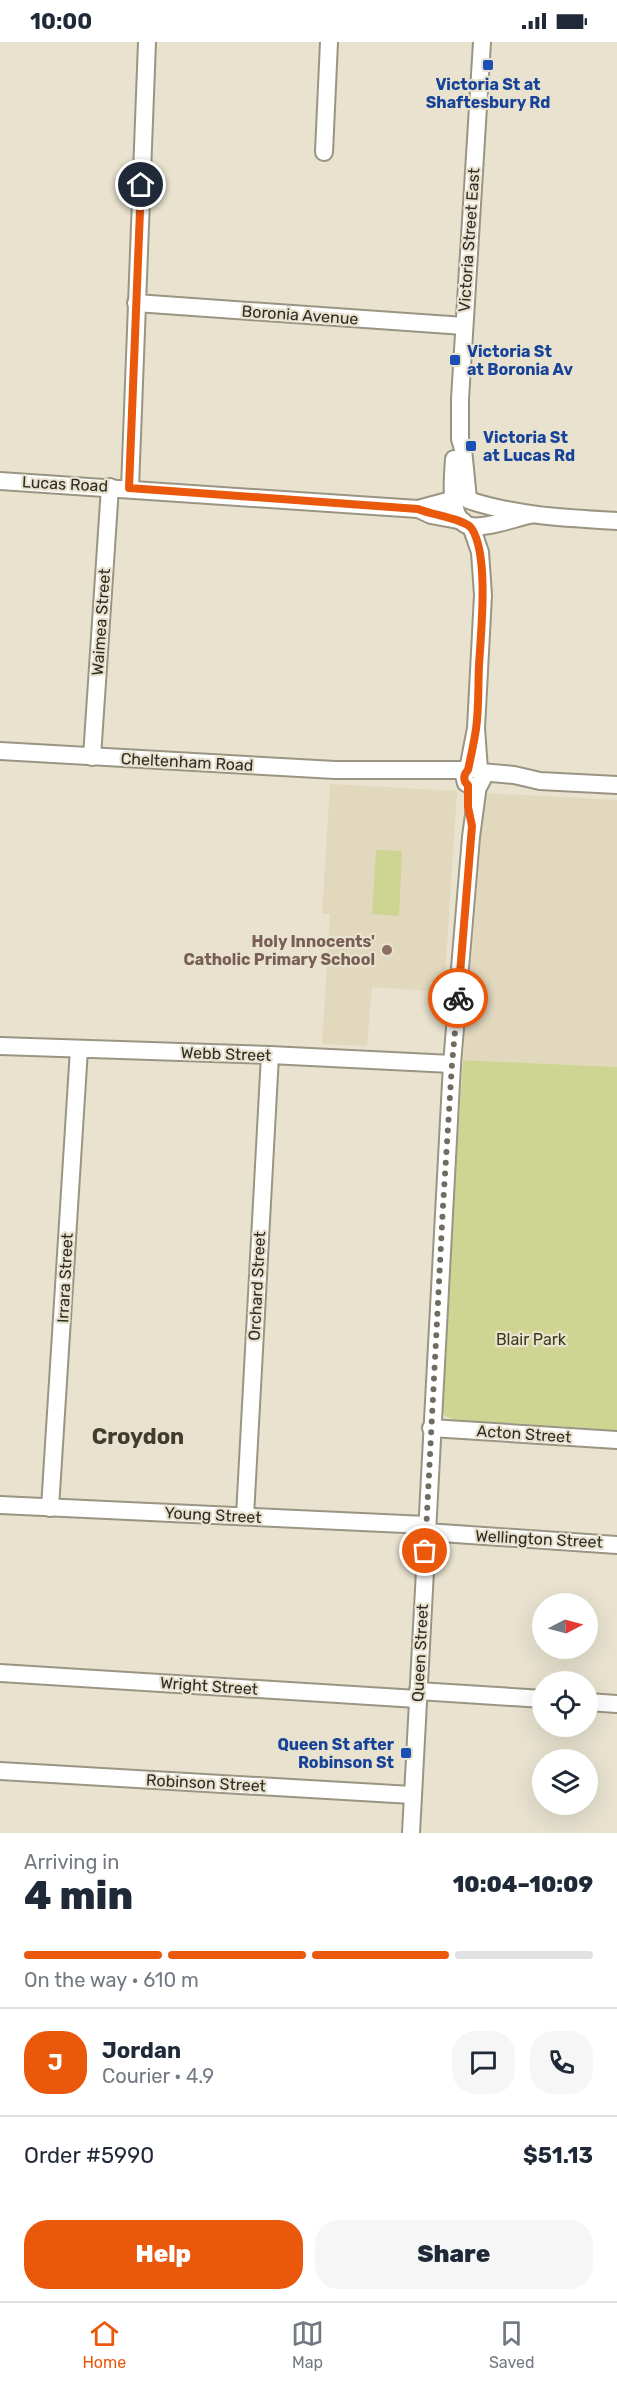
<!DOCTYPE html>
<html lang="en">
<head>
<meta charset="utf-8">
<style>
  body { margin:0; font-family:Rubik,sans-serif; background:#f6f6f7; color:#1f2937; height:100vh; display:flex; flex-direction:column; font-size:22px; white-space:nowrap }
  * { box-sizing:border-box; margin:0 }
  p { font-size:20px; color:#747a83 }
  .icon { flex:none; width:33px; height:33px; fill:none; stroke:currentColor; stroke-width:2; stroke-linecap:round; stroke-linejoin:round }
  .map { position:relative; height:1791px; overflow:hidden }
  .details { display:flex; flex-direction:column; background:#fff; flex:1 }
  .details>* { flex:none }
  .needle { width:39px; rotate:84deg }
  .controls { position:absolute; left:532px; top:1551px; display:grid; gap:12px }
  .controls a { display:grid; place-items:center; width:66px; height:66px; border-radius:50%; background:#fff; box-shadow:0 6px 24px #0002; font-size:30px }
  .pin { position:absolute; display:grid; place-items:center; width:51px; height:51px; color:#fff; margin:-26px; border:3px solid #fff; border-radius:50%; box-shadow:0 2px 6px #0007 }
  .courier { position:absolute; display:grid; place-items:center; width:60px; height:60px; margin:-30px; border:4px solid #ea580c; border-radius:50%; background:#fff; color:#222; box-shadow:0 2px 8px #0007 }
  .summary em { font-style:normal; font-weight:800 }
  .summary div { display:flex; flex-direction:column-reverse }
  .summary { display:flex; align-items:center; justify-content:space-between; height:102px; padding:0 24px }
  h1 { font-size:39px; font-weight:800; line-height:45px }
  .bar { display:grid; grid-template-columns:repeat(4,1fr); gap:9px 6px; align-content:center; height:72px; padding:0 24px }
  .bar i { height:8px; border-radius:4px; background:#e0e1e3 }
  .bar .on { background:#ea580c }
  .bar p { grid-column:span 4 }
  .line { display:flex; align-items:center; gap:15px; padding:0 24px; border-top:2px solid #e0e1e3 }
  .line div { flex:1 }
  .round { display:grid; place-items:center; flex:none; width:63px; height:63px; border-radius:24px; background:#f6f6f7 }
  .primary-button { display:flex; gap:12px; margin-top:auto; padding:12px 24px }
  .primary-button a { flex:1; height:69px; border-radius:24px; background:#ea580c; color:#fff; font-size:24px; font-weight:800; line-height:69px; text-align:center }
  .primary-button a+a { background:#f6f6f7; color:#1f2937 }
  .status { display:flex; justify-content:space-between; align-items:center; height:42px; padding:0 30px; background:#fff; direction:ltr }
  .status svg { height:16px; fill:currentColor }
  .menu { display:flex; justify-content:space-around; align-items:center; height:84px; border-top:2px solid #e0e1e3; background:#fff; font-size:16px; color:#747a83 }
  .menu a { display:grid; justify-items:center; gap:3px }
  .menu .on { color:#ea580c }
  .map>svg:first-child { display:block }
  .built { fill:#e1d8be }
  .green { fill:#ced593 }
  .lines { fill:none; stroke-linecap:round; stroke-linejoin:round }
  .minor-casing { stroke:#9a9483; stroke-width:20 }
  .minor { stroke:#fff; stroke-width:16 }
  .done { stroke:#6f6c60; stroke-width:6; stroke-dasharray:0 10.8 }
  .route { stroke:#ea580c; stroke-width:8 }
  .transit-dot { fill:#1a4fb4; stroke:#e8e2cf; stroke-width:2 }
  .education-dot { fill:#8d6e63; stroke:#e8e2cf; stroke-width:2 }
  .labels { text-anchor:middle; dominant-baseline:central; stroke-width:4.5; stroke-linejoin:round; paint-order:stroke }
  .transit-label { font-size:16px; font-weight:bold; fill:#164399; stroke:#e8e2cf; text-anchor:start }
  .street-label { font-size:16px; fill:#2e2c25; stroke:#e8e2cf }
  .education-label { font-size:16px; font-weight:bold; fill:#785e54; stroke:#e8e2cf; text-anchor:end }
  .park-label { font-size:16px; fill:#393c19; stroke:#e8e2cf }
  .district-label { font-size:22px; font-weight:bold; fill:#413c2d; stroke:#e8e2cf }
</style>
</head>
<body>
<div class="status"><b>10:00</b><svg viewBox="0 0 49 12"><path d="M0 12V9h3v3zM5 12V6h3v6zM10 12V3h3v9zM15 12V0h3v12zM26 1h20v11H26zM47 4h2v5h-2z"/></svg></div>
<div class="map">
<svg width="617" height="1791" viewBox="0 0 617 1791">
  <rect width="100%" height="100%" fill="#e8e2cf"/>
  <g class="built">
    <path d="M330,742l127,7 -13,201 -72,-5 -5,59 -45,-2 8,-130h-8z"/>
    <path d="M482,751l135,7v267l-154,-7 12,-142z"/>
  </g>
  <g class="green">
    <path d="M376,808l26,1 -3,65 -27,-2z"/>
    <path d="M463,1018l154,7v363l-163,-10 -9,-4 -5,-8z"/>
  </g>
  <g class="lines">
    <defs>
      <g id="minor">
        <path d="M324,110l5,-110"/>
        <path d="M136,261l328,23"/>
        <path d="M454,417c-1,17 -7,62 16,67 15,3 45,-8 60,-11"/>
        <path d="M0,439l418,28 13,6 32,6"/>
        <path d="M130,446l17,-446"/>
        <path d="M468,457l-5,-50 -3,-10v-40l22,-357"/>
        <path d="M468,458c49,16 98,18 149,21"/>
        <path d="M418,467l37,-10"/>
        <path d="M471,484l9,26 3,43 -7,133 3,42 4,8 -3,6 -6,3 -8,-4 -2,-8 4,-5 8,-42"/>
        <path d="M0,709l335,19h132"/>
        <path d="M92,715l18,-270"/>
        <path d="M480,730l34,3 26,6 77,4"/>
        <path d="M0,1004l270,9 182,9"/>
        <path d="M431,1386l186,12"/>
        <path d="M0,1463l426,20"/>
        <path d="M50,1466l29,-459"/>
        <path d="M245,1474l25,-461"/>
        <path d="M426,1490l191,13"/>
        <path d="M0,1631l417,26"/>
        <path d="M418,1649l125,8"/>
        <path d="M588,1660l29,2"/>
        <path d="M0,1729l412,24"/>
        <path d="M411,1791l41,-769 19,-227 7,-52"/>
      </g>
    </defs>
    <use href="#minor" class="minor-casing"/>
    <use href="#minor" class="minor"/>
  </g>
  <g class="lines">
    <path class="done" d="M425,1509l18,-345 9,-142 6,-66"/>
    <path class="route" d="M141,143l-12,303 289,21c14,6 48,10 54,20 17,27 9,103 7,136 -1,21 0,43 -3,64 -2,14 -5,27 -8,41 -5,5 -5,11 0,15v22l4,19 -14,172"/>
  </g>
  <g class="transit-dot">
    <rect x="482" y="17" width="12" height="12" rx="3"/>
    <rect x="449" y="312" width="12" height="12" rx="3"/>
    <rect x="465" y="398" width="12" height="12" rx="3"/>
    <rect x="400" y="1705" width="12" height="12" rx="3"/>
  </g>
  <circle class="education-dot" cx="387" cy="908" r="6"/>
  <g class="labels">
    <g class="transit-label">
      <text x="488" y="42" text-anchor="middle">Victoria St at<tspan x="488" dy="18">Shaftesbury Rd</tspan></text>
      <text x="467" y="309">Victoria St<tspan x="467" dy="18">at Boronia Av</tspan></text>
      <text x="483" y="395">Victoria St<tspan x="483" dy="18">at Lucas Rd</tspan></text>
      <text x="394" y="1702" text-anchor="end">Queen St after<tspan x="394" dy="18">Robinson St</tspan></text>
    </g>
    <g class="street-label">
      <text transform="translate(469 198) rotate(-86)">Victoria Street East</text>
      <text transform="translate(300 273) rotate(4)">Boronia Avenue</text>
      <text transform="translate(65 442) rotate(3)">Lucas Road</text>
      <text transform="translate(101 580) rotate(-86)">Waimea Street</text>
      <text transform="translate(187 720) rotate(3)">Cheltenham Road</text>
      <text transform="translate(226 1012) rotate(2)">Webb Street</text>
      <text transform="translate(65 1236) rotate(-87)">Irrara Street</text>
      <text transform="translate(257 1244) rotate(-87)">Orchard Street</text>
      <text transform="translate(524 1392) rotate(4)">Acton Street</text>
      <text transform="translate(213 1473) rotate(3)">Young Street</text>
      <text transform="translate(539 1497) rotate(3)">Wellington Street</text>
      <text transform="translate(420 1611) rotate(-87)">Queen Street</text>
      <text transform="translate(209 1644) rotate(4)">Wright Street</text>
      <text transform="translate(206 1741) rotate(3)">Robinson Street</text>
    </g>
    <g class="education-label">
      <text x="375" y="899">Holy Innocents'<tspan x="375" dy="18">Catholic Primary School</tspan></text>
    </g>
    <g class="park-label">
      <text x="531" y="1297">Blair Park</text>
    </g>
    <g class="district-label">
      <text x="138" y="1394">Croydon</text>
    </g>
  </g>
</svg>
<div class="controls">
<a><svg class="needle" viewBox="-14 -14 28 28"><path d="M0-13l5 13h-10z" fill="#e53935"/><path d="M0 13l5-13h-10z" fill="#747a83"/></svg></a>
<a><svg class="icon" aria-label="locate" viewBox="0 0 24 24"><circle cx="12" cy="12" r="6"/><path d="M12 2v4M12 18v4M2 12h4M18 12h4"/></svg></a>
<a><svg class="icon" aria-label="layers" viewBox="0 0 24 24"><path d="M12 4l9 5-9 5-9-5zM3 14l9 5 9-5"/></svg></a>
</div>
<div class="pin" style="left:425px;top:1509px;background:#ea580c"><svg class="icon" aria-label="bag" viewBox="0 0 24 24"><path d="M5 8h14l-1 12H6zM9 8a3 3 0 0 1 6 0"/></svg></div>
<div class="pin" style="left:141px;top:143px;background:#1f2937"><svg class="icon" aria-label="home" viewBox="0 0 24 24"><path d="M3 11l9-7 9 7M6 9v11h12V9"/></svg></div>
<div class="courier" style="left:458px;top:956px"><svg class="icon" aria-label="bike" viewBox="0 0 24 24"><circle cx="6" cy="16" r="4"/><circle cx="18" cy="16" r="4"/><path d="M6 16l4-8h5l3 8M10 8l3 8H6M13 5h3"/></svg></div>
</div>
<section class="details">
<div class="summary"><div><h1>4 min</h1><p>Arriving in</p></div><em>10:04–10:09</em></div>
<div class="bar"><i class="on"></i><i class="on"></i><i class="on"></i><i></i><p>On the way · 610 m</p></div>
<div class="line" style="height:108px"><b class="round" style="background:#ea580c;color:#fff">J</b><div><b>Jordan</b><p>Courier · 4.9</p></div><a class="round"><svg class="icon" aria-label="chat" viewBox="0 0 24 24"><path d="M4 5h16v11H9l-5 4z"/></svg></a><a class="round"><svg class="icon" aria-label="phone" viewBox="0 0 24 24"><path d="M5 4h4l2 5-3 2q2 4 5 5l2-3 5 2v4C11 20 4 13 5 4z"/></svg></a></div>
<div class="line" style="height:78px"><div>Order #5990</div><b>$51.13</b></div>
<div class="primary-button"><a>Help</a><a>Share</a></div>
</section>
<nav class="menu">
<a class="on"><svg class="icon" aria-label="home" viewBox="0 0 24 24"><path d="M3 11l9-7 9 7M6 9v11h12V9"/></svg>Home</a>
<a><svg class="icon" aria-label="map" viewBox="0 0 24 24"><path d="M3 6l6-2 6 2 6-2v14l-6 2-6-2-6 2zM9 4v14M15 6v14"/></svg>Map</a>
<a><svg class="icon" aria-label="saved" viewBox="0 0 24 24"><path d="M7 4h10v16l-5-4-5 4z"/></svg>Saved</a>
</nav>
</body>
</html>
